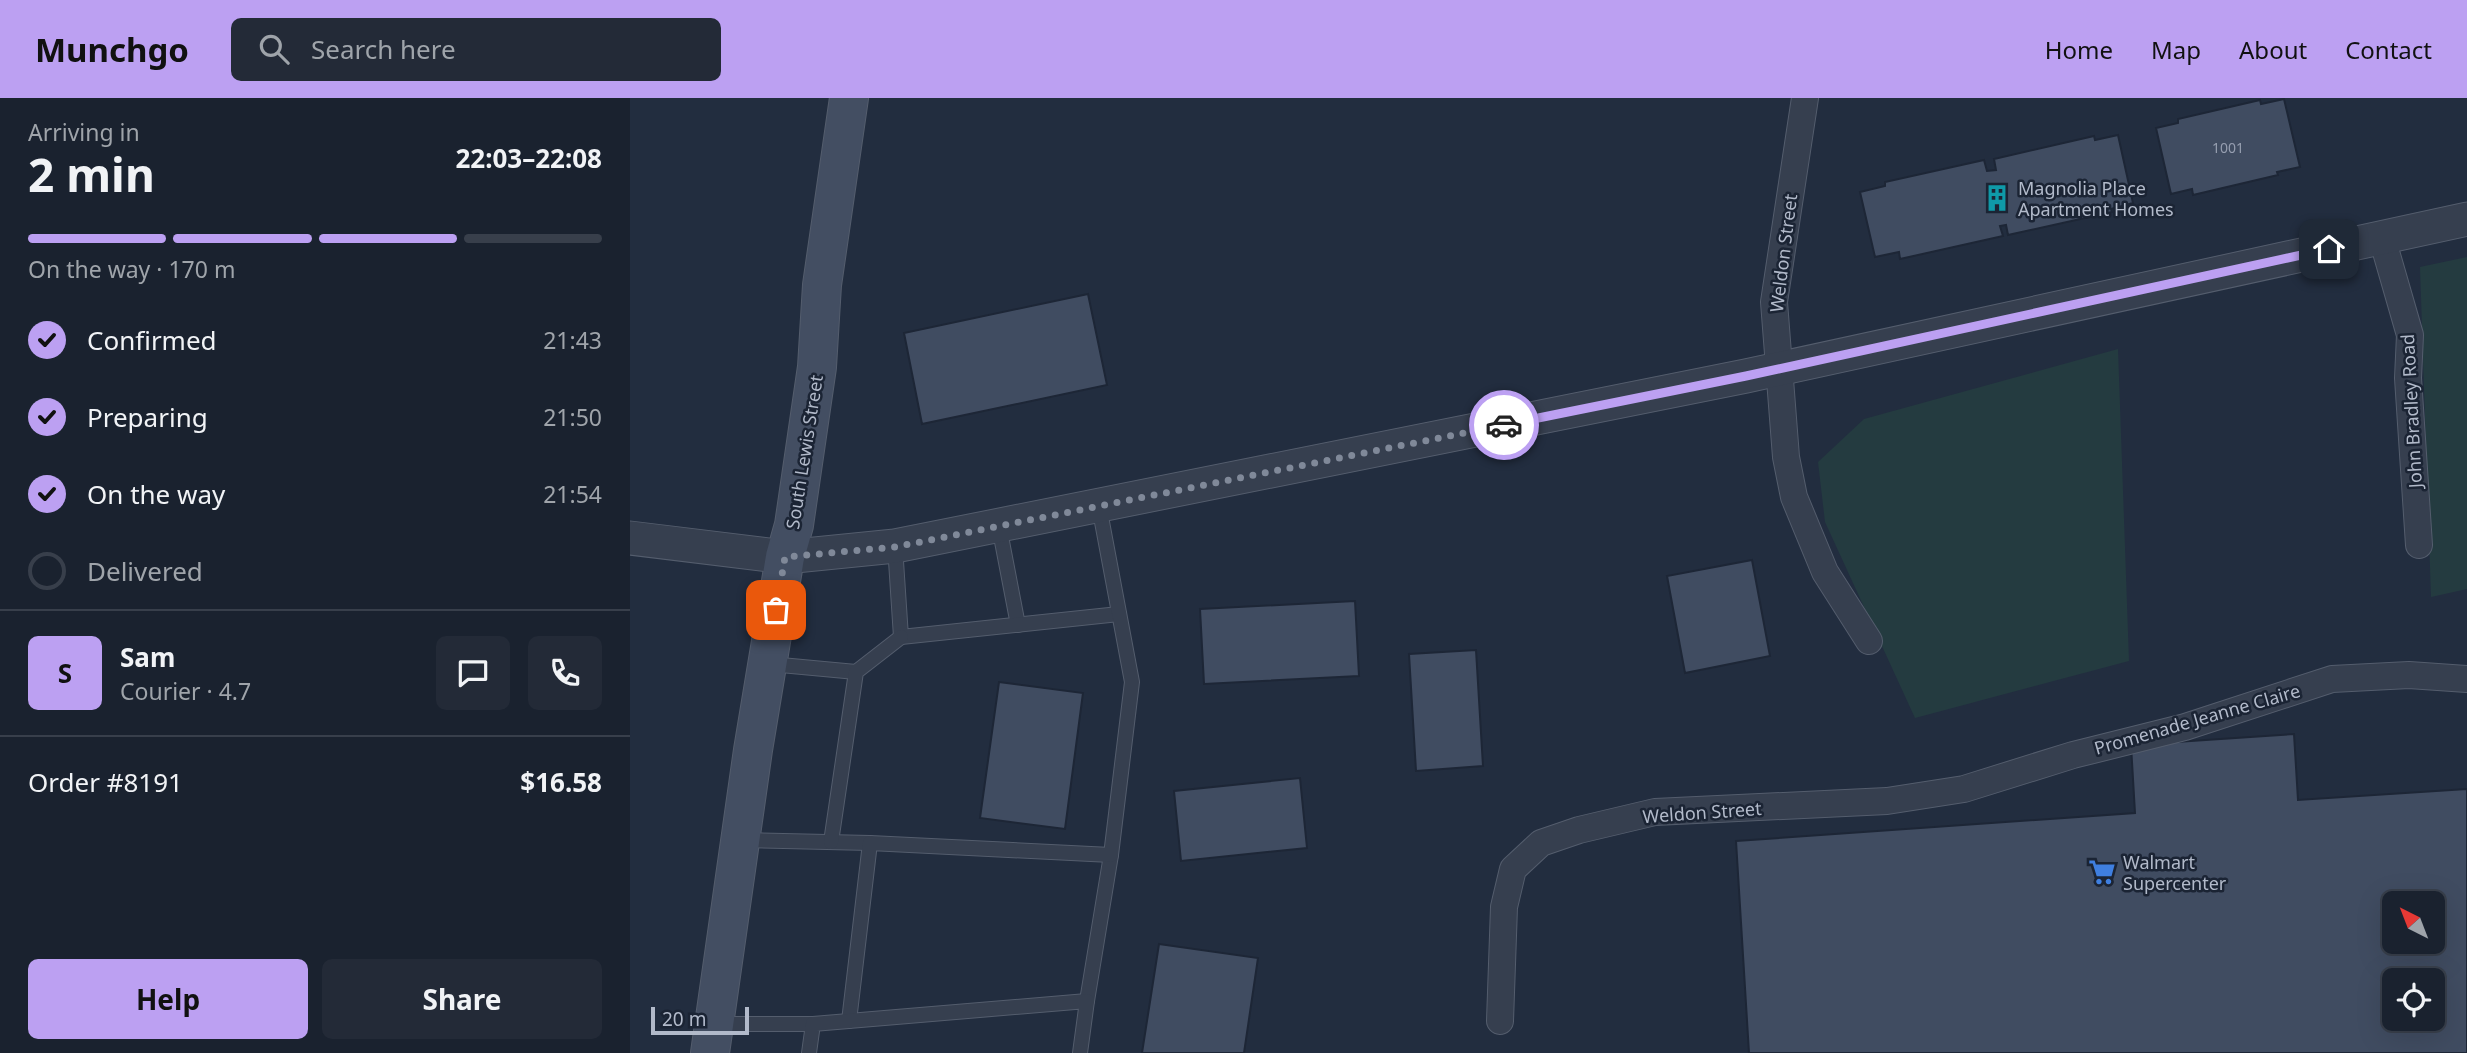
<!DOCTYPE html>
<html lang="en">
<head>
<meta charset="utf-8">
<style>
  body { margin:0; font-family:"Noto Sans",sans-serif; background:#232a37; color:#f1f3f6; height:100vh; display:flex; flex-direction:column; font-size:26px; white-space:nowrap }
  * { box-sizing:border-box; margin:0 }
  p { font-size:23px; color:#9fa4aa }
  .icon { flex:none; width:38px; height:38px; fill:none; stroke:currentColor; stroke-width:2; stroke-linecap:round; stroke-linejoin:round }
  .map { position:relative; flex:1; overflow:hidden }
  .details { display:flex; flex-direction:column; background:#1a222f; width:630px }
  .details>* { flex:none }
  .needle { width:46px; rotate:318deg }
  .buttons { position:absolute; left:1752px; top:793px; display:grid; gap:14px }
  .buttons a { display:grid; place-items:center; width:63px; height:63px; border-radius:10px; background:#1a222f; box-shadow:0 7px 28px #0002,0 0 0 2px #383f4b; font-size:35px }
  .scale { position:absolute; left:21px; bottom:18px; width:98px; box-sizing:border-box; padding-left:7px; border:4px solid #b2baca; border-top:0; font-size:19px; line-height:24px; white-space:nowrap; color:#b2baca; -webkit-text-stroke:5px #1b2434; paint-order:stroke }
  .pin { position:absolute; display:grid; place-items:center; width:60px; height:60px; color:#fff; margin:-30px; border-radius:14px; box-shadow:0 4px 10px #0006 }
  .courier { position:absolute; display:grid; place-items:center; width:70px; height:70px; margin:-35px; border:5px solid #bca0f2; border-radius:50%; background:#fff; color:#222; box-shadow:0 2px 9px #0007 }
  .overview em { font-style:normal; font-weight:700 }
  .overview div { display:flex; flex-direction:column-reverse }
  .overview { display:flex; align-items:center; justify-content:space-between; height:119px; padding:0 28px }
  h1 { font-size:46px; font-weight:700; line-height:52px }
  .bar { display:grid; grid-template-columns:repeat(4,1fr); gap:10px 7px; align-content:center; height:84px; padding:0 28px }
  .bar i { height:9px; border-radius:5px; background:#383f4b }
  .bar .on { background:#bca0f2 }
  .bar p { grid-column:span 4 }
  .line { display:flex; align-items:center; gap:18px; padding:0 28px; border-top:2px solid #383f4b }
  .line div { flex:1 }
  .round { display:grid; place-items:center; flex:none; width:74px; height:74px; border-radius:10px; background:#232a37 }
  ol { padding:0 28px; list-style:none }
  li { display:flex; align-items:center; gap:21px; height:77px }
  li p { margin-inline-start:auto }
  li .icon { padding:7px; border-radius:50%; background:#bca0f2; color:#111; stroke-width:4 }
  li:last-child { color:#9fa4aa }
  li i { width:38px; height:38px; border:4px solid #383f4b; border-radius:50% }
  .primary-button { display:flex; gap:14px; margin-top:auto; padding:14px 28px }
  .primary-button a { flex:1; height:80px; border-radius:10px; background:#bca0f2; color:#111; font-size:28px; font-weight:700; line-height:80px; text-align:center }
  .primary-button a+a { background:#232a37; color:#f1f3f6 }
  header { display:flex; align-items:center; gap:42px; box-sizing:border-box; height:98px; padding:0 35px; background:#bca0f2; color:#111 }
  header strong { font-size:33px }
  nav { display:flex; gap:38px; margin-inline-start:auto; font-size:24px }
  .search { width:490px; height:63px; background:#232a37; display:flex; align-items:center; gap:18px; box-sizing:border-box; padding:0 24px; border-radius:10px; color:#9fa4aa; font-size:26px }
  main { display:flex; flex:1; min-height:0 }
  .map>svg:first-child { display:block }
  .green { fill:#243b40 }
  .building { fill:#404c61; stroke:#1d2636; stroke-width:2; fill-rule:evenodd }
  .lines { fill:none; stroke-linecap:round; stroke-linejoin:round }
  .service-casing { stroke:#545d6d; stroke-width:16 }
  .minor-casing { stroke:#545d6d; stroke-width:28 }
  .tertiary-casing { stroke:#545d6d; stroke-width:35 }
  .secondary-casing { stroke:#545d6d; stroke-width:40 }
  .service { stroke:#363f4f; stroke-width:14 }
  .minor { stroke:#363f4f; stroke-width:26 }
  .tertiary { stroke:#363f4f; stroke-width:33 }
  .secondary { stroke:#434e62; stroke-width:38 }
  .done { stroke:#808999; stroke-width:7; stroke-dasharray:0 12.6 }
  .route { stroke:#bca0f2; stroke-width:9 }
  .labels { text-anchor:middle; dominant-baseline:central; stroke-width:5; stroke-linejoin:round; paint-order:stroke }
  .number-label { font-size:14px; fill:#969eb0 }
  .poi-label { font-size:18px; fill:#b2baca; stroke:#1b2434; text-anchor:start }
  .street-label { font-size:18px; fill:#b2baca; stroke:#1b2434 }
</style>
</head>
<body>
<header>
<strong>Munchgo</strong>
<div class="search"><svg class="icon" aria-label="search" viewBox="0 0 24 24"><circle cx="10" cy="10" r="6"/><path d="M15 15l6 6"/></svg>Search here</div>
<nav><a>Home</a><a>Map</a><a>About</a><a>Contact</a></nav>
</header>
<main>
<section class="details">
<div class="overview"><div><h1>2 min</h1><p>Arriving in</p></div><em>22:03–22:08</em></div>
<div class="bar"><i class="on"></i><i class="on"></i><i class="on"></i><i></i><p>On the way · 170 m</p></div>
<ol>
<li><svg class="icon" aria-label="check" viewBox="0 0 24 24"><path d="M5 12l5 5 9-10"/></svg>Confirmed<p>21:43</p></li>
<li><svg class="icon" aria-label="check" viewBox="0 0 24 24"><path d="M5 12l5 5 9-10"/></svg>Preparing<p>21:50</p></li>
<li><svg class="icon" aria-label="check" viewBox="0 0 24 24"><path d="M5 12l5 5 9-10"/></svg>On the way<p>21:54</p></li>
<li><i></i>Delivered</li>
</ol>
<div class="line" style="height:126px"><b class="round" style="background:#bca0f2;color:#111">S</b><div><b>Sam</b><p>Courier · 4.7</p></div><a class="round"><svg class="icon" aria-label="chat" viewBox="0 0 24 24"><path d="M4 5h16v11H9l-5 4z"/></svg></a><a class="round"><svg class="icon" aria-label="phone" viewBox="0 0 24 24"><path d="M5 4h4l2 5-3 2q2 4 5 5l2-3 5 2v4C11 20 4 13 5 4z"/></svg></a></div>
<div class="line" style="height:91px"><div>Order #8191</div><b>$16.58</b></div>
<div class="primary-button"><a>Help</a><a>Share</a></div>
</section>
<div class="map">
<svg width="1837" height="955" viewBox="0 0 1837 955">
  <rect width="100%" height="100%" fill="#222d3f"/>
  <g class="green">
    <path d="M1837,159v332l-36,8 -11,-330z"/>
    <path d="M1488,251l11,312 -214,57 -90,-196 -7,-60 46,-43z"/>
  </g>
  <g class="building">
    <path d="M1654,1l16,68 -23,5 1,3 -85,20 -1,-6 -21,5 -15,-66 22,-5v-4l82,-19 1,4z"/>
    <path d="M1488,37l15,68 -22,6 1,3 -104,23 -2,-10 -6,1 3,10 -103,23 -1,-7 -24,5 -15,-65 25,-6v-4l99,-22 3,11 9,-1 -2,-11 100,-23 1,4z"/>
    <path d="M458,196l19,91 -185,39 -18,-91z"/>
    <path d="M1122,462l18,96 -85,17 -18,-97z"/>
    <path d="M725,503l4,75 -155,8 -4,-75z"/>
    <path d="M846,552l7,116 -67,5 -7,-117z"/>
    <path d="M369,584l84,11 -18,136 -85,-11z"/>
    <path d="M1664,636l4,66 169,-11v264h-718l-13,-212 399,-28 -4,-68zM1764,805h38v39h-38zM1764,882h38v38h-38z"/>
    <path d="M670,680l7,70 -126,13 -7,-70z"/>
    <path d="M529,846l99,14 -14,95h-102z"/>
  </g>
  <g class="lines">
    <defs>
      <g id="service">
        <path d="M369,428l19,99"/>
        <path d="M265,448l6,91 218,-23"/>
        <path d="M140,566l86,8"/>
        <path d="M112,742l128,3"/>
        <path d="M201,744l25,-170 45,-35"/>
        <path d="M457,903l24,-146"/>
        <path d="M219,923l21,-178 241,12 21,-173 -33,-176"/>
        <path d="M85,926h98"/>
        <path d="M179,955l4,-29 274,-23 -7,52"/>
      </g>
      <g id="minor">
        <path d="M1175,0l-31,204 12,155 8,40 31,75 44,69"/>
        <path d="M1752,140l28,97 -2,43 11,167"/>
        <path d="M870,923l4,-114 9,-38 28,-26 38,-13 76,-18 232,-11 77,-12 109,-34 112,-28 147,-48 77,-4 58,4"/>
      </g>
      <path id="tertiary" d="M0,440l155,19 110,-11 851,-170 721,-157"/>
      <path id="secondary" d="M80,955l43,-303 32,-193 9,-32 23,-158 5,-82 27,-187"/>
    </defs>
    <use href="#service" class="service-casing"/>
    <use href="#minor" class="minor-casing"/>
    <use href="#tertiary" class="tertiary-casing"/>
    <use href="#secondary" class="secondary-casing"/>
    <use href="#service" class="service"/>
    <use href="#minor" class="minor"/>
    <use href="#tertiary" class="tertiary"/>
    <use href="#secondary" class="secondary"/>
  </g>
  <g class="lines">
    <path class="done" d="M146,512l9,-53 110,-10 609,-122"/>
    <path class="route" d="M874,327l242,-49 583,-127"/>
  </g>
  <defs>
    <symbol id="building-bare" viewBox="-9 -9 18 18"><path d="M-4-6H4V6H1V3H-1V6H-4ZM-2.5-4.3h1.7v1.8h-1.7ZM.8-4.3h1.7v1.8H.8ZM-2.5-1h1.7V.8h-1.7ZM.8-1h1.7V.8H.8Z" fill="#0f9aa8" stroke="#1b2434" stroke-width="2.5" paint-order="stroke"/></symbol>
    <symbol id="supermarket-bare" viewBox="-9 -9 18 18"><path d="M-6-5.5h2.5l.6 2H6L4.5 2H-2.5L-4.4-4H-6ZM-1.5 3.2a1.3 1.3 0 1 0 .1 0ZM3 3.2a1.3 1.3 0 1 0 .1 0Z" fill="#3f7fe0" stroke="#1b2434" stroke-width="2.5" paint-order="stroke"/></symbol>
  </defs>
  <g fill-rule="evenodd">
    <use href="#building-bare" x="1348" y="81" width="38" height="38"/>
    <use href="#supermarket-bare" x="1453" y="755" width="38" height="38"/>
  </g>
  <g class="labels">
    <g class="number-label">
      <text x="1598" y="49">1001</text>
    </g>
    <g class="poi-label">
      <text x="1388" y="90">Magnolia Place<tspan x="1388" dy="21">Apartment Homes</tspan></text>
      <text x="1493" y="764">Walmart<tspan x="1493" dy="21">Supercenter</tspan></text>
    </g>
    <g class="street-label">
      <text transform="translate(1153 155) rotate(-83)">Weldon Street</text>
      <text transform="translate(1781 313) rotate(-93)">John Bradley Road</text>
      <text transform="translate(174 354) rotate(-81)">South Lewis Street</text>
      <text transform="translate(1567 621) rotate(-16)">Promenade Jeanne Claire</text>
      <text transform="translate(1072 714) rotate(-4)">Weldon Street</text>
    </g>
  </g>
</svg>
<div class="buttons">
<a><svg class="needle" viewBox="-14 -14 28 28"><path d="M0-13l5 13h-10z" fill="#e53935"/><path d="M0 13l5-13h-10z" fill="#9fa4aa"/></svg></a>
<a><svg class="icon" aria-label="locate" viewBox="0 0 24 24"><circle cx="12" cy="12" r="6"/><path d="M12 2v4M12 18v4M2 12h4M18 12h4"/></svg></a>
</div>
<div class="scale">20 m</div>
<div class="pin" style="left:146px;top:512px;background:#ea580c"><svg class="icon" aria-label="bag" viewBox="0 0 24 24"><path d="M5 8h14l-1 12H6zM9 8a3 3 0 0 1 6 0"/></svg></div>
<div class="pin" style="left:1699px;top:151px;background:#1f2937"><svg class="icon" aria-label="home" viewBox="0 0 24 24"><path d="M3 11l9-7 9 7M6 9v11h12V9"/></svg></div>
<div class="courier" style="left:874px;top:327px"><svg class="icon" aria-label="car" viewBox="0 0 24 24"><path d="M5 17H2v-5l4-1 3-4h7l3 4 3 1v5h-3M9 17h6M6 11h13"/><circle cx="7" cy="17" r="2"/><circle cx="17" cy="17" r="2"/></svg></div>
</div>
</main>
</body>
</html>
